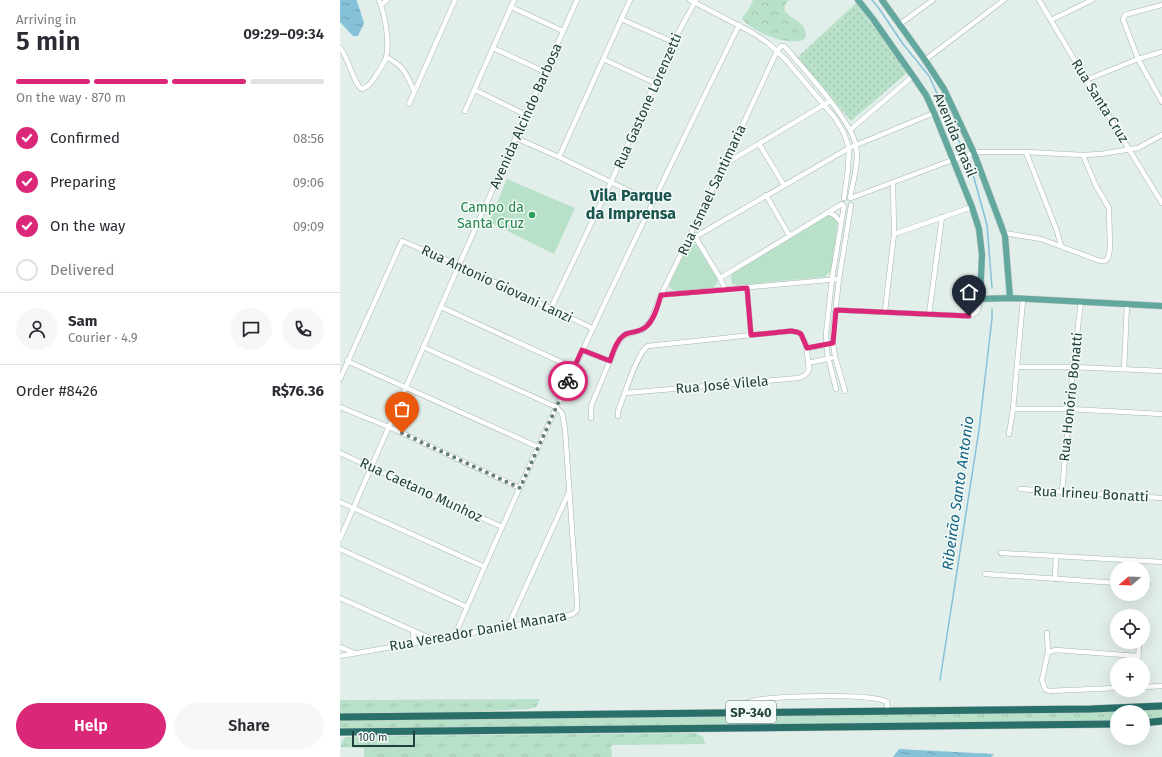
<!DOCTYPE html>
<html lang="en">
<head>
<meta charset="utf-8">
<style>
  body { margin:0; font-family:"Fira Sans",sans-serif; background:#f7f7f7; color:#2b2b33; height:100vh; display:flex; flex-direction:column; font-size:15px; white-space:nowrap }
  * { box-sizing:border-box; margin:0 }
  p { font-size:13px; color:#7c7c81 }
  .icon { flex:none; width:22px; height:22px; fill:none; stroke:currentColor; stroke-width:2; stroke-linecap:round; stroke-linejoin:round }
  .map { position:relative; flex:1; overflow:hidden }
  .details { display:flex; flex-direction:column; background:#fff; width:340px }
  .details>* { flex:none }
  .needle { width:26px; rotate:251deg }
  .tools { position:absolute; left:770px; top:561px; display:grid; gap:8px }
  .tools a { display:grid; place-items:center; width:40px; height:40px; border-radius:50%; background:#fff; box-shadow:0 4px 16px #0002; font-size:20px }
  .scale { position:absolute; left:12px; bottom:10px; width:63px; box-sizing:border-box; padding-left:4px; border:2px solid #20413c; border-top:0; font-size:11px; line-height:14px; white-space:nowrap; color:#20413c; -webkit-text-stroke:3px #f3faf7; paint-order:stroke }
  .pin { position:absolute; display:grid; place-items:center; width:34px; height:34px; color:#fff; margin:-41px -17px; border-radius:50% 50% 50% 0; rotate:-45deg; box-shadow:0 0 4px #0007 }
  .pin .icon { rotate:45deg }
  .courier { position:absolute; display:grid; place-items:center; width:40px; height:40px; margin:-20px; border:3px solid #db2777; border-radius:50%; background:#fff; color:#222; box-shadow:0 1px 5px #0007 }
  .headline em { font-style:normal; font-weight:600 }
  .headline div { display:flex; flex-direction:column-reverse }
  .headline { display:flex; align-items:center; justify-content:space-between; height:68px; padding:0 16px }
  h1 { font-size:26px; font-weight:600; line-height:30px }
  .bar { display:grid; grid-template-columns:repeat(4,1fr); gap:6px 4px; align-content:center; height:48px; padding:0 16px }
  .bar i { height:5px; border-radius:3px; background:#e1e1e2 }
  .bar .selected { background:#db2777 }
  .bar p { grid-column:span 4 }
  .line { display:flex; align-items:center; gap:10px; padding:0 16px; border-top:1px solid #e1e1e2 }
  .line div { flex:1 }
  .round { display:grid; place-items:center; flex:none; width:42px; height:42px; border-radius:21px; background:#f7f7f7 }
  ol { padding:0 16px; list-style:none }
  li { display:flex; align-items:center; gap:12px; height:44px }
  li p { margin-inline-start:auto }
  li .icon { padding:4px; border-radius:50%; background:#db2777; color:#fff; stroke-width:4 }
  li:last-child { color:#7c7c81 }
  li i { width:22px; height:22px; border:2px solid #e1e1e2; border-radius:50% }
  .button { display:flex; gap:8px; margin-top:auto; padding:8px 16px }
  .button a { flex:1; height:46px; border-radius:24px; background:#db2777; color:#fff; font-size:16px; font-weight:600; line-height:46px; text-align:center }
  .button a+a { background:#f7f7f7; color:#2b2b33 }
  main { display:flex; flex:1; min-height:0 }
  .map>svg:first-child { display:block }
  .grass { fill:url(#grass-tufts) }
  .forest { fill:url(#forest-crowns) }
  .park { fill:#b9e1c9 }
  .garden { fill:url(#garden-dots) }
  .water { fill:url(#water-ripples) }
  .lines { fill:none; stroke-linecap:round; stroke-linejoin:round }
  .stream { stroke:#85c1d8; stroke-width:1.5 }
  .minor-casing { stroke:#a4b7b2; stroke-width:5.5 }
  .major-casing { stroke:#c1cac8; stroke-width:7 }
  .highway-casing { stroke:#c1cac8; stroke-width:8 }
  .minor { stroke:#fff; stroke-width:4.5 }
  .major { stroke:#62a89f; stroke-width:6 }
  .highway { stroke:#29706b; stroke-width:7 }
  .done { stroke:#647e79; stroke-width:4; stroke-dasharray:0 7.2 }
  .route { stroke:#db2777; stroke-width:5 }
  .leisure-dot { fill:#2e9e5b; stroke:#f3faf7; stroke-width:1.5 }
  .labels { text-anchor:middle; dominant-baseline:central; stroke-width:3; stroke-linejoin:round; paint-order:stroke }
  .shield { fill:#f3faf7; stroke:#5f7874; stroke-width:1 }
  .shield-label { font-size:13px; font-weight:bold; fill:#20413c }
  .street-label { font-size:14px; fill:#20413c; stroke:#f3faf7 }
  .leisure-label { font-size:14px; fill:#27864d; stroke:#f3faf7; text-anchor:end }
  .water-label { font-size:15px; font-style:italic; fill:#136284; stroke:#f3faf7 }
  .quarter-label { font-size:16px; font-weight:bold; fill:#1a554f; stroke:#f3faf7 }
</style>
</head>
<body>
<main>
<section class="details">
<div class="headline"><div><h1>5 min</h1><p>Arriving in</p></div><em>09:29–09:34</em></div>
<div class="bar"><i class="selected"></i><i class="selected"></i><i class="selected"></i><i></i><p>On the way · 870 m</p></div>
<ol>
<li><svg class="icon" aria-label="check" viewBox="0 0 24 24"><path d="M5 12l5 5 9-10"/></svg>Confirmed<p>08:56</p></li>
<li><svg class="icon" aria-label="check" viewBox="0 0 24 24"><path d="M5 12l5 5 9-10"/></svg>Preparing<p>09:06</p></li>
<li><svg class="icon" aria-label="check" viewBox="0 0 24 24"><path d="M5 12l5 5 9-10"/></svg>On the way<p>09:09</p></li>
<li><i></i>Delivered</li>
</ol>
<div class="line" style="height:72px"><a class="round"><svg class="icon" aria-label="person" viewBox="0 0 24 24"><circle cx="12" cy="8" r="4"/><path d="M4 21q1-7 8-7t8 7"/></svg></a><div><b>Sam</b><p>Courier · 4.9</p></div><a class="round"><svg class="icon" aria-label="chat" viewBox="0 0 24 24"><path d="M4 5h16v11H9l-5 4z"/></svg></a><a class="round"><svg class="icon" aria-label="phone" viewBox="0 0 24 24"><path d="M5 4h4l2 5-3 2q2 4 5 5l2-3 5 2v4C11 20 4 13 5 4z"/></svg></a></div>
<div class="line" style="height:52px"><div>Order #8426</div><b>R$76.36</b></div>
<div class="button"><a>Help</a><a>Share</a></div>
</section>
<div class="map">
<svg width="822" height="757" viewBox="0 0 822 757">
  <defs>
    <pattern id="grass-tufts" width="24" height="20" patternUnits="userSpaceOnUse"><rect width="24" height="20" fill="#b9e1c9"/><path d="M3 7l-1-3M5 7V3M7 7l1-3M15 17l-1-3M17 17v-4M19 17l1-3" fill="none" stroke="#9fc2ae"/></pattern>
    <pattern id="forest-crowns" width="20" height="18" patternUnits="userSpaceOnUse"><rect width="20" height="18" fill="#b9e1c9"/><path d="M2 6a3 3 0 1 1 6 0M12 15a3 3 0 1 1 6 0" fill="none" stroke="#9fc2ae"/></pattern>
    <pattern id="garden-dots" width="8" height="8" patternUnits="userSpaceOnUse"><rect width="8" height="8" fill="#b9e1c9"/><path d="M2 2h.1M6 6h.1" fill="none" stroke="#9fc2ae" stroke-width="1.8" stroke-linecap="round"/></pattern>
    <pattern id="water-ripples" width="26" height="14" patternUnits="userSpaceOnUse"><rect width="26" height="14" fill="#85c1d8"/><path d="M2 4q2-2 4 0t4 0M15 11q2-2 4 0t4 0" fill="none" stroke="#6c9eb0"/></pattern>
  </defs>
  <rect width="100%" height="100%" fill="#e2eeea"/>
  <g class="grass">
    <path d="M200,699l-4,8 -7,2 -63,3 -126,1v-13z"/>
    <path d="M822,709v10l-19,1v-8h-26v9l-777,9v-11z"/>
    <path d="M356,733l7,4 2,7 -92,1 -2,1 1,11h-248v-9l-23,-1 1,-5 3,-5 27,-1z"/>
  </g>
  <path class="forest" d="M413,0h36c-14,14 8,17 14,26 2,3 2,7 3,10l-3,4c-18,6 -49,-8 -61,-21 3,-7 9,-11 11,-19z"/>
  <g class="park">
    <path d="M167,179l68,29 -21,46 -65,-32z"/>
    <path d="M489,215l7,3 2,4 -7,49 -6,6 -86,8 -7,-1 -1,-7 1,-3 92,-58z"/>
    <path d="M353,243l3,1 22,36 -2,5 -4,3 -36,3 -3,-1 -4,-4 1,-3 18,-38z"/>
  </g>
  <path class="garden" d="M516,3l52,69 -57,49 -53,-64z"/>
  <g class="water">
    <path d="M0,0h16l1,1 7,22 -6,13h-5l-13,-14z"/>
    <path d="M559,749l95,5 -3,3h-98z"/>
  </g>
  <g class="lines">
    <g class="stream">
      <path d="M532,0l6,7 25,37 26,32 30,65 15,37 13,47 5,63"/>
      <path d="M600,680l39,-250 13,-112v-9"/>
    </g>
    <defs>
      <g id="minor">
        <path d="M350,0l63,33 15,10 18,17 49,58 9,15 5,15 -1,21 -4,29"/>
        <path d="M699,0l48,81 75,122"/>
        <path d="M41,5l6,-5"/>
        <path d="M822,5l-34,9 -3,1 -2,4 15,40 24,43"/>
        <path d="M171,7l52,24"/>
        <path d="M281,19l52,23"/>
        <path d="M711,20l41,-20"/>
        <path d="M560,24l33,-24"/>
        <path d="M0,48c9,10 14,37 22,41 6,-2 10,-7 13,-12 4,-6 8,-12 11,-19 4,-16 -1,-43 -7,-58"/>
        <path d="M153,48l52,24"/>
        <path d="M46,57c18,9 20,16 28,34"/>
        <path d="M263,59l52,24"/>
        <path d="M585,60l79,-60"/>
        <path d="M746,80l52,-21 24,-7"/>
        <path d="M135,90l51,25"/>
        <path d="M69,104l46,-104"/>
        <path d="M125,111l49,-111"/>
        <path d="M510,130l63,-54"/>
        <path d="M176,138l43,19 93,45"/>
        <path d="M419,144l25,41"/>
        <path d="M686,152l31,79 4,15"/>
        <path d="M219,157l71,-157"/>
        <path d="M385,164l105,-63"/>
        <path d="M426,195l23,40"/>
        <path d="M511,198l104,-39 22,-7h49l57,3 18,-1 37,-6 24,-13"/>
        <path d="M487,212l7,3 7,7"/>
        <path d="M664,233l37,6 59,22h5l3,-3 2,-9 -1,-41 -13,-22 -13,-31"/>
        <path d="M554,234l78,-27"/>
        <path d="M354,235l26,43 5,11"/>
        <path d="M355,237l154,-89 85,-35"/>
        <path d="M380,278l122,-74"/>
        <path d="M407,288l4,47"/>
        <path d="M321,295l178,-16"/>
        <path d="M101,307l133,61"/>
        <path d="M211,308l60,-126 62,-140 23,-42"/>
        <path d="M496,310l133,6c10,-2 10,-9 11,-17"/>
        <path d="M545,311l9,-77 -1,-52"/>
        <path d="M589,314l13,-97"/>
        <path d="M467,348l20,-3"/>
        <path d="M242,350l28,11"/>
        <path d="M7,361l191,86"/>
        <path d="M468,363l23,-5"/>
        <path d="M677,367h56l89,4"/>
        <path d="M784,369l3,-65"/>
        <path d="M0,379l62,-138 57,24 133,63"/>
        <path d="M496,389l-9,-36 -1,-19 6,-55 12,-73"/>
        <path d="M505,391l-10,-34 -2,-14v-10l6,-54 12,-74"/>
        <path d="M0,407l49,20 131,61"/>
        <path d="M673,409l10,-109"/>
        <path d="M278,416v-5c6,-14 19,-59 30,-65l143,-15 9,2 6,11 3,26 -4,5 -6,3 -173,15"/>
        <path d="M251,418v-12l25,-60 8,-11 18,-5 8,-8 11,-27 63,-130 53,-114 4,-5h3l2,2c18,21 66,73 70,98 3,17 -3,35 -6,52"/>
        <path d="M669,434l4,-25h56l93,5"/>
        <path d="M0,453l162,74"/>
        <path d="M680,489l142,9"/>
        <path d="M722,492l11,-125 8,-65"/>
        <path d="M0,502l145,65"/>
        <path d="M0,539l119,-274 118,-265"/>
        <path d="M0,549l127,58"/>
        <path d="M661,553l161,9"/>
        <path d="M645,574l132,9"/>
        <path d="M715,579l1,-23"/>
        <path d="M803,584h5"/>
        <path d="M0,598l92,41"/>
        <path d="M168,626l61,-134"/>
        <path d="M73,631l1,11"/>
        <path d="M707,633l1,19 -6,28 3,9 4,2 68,-3"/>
        <path d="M115,635c88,-206 185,-408 284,-610"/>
        <path d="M0,647l15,6"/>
        <path d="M708,652l8,-2 82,6"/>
        <path d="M0,656l222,-39 11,-3 4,-4v-9l-12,-172 -3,-16 -6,-6 -133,-60"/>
        <path d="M798,664l1,-22"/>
        <path d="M803,687l19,-1"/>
        <path d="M389,712c9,-5 17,-10 28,-12 20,-4 115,-7 130,2l1,9"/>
      </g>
      <g id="major">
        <path d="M518,0l15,19 40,57 13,19 9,20 37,92 7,22 3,26 -2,44 30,-1 152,8"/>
        <path d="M542,0l43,60 19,29 30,64 31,83 5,62"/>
      </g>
      <g id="highway">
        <path d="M0,717l751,-8 71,-3"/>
        <path d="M803,723l19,-2"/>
        <path d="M0,732l777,-8"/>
      </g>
    </defs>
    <use href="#minor" class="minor-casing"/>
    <use href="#major" class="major-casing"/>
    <use href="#highway" class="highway-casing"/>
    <use href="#minor" class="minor"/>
    <use href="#major" class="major"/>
    <use href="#highway" class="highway"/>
  </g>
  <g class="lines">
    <path class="done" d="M62,433l118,55 48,-107"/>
    <path class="route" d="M228,381l14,-31 28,11c3,-9 8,-26 19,-28 6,-1 13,-2 18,-7 8,-8 11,-21 14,-31l86,-7 4,47 40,-4 6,1 4,2 6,14 26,-5 3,-33 133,6"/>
  </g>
  <circle class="leisure-dot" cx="192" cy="215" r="4"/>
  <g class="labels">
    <rect class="shield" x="386" y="701" width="50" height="22" rx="3"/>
    <g class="shield-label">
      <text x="411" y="712">SP-340</text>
    </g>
    <g class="street-label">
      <text transform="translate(308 101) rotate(-66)">Rua Gastone Lorenzetti</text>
      <text transform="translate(760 101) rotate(58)">Rua Santa Cruz</text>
      <text transform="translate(186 116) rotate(-66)">Avenida Alcindo Barbosa</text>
      <text transform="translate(615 135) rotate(67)">Avenida Brasil</text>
      <text transform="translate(372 190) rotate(-65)">Rua Ismael Santimaria</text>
      <text transform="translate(157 284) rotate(25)">Rua Antonio Giovani Lanzi</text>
      <text transform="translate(382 385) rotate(-5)">Rua José Vilela</text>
      <text transform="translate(731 397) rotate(-84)">Rua Honório Bonatti</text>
      <text transform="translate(81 490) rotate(25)">Rua Caetano Munhoz</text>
      <text transform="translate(751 494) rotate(3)">Rua Irineu Bonatti</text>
      <text transform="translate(138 631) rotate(-10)">Rua Vereador Daniel Manara</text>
    </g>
    <g class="leisure-label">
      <text x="184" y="207">Campo da<tspan x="184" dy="16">Santa Cruz</tspan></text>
    </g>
    <g class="water-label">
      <text transform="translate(618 493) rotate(-82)">Ribeirão Santo Antonio</text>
    </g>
    <g class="quarter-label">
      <text x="291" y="195">Vila Parque<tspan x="291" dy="18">da Imprensa</tspan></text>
    </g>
  </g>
</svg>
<div class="tools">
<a><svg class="needle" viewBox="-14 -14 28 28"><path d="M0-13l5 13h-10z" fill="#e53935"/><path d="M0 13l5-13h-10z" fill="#7c7c81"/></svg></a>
<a><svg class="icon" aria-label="locate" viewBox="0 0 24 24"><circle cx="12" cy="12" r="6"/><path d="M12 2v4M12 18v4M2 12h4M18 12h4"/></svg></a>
<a>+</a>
<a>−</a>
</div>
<div class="scale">100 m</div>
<div class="pin" style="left:62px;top:433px;background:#ea580c"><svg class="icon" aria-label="bag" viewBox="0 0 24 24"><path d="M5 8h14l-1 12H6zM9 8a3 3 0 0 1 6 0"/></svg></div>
<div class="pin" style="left:629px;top:316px;background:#1f2937"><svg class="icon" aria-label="home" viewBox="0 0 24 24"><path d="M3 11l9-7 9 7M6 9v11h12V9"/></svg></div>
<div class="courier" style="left:228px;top:381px"><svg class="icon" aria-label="bike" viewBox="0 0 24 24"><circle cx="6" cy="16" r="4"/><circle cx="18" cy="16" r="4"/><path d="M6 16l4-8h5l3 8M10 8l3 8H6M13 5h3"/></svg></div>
</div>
</main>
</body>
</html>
